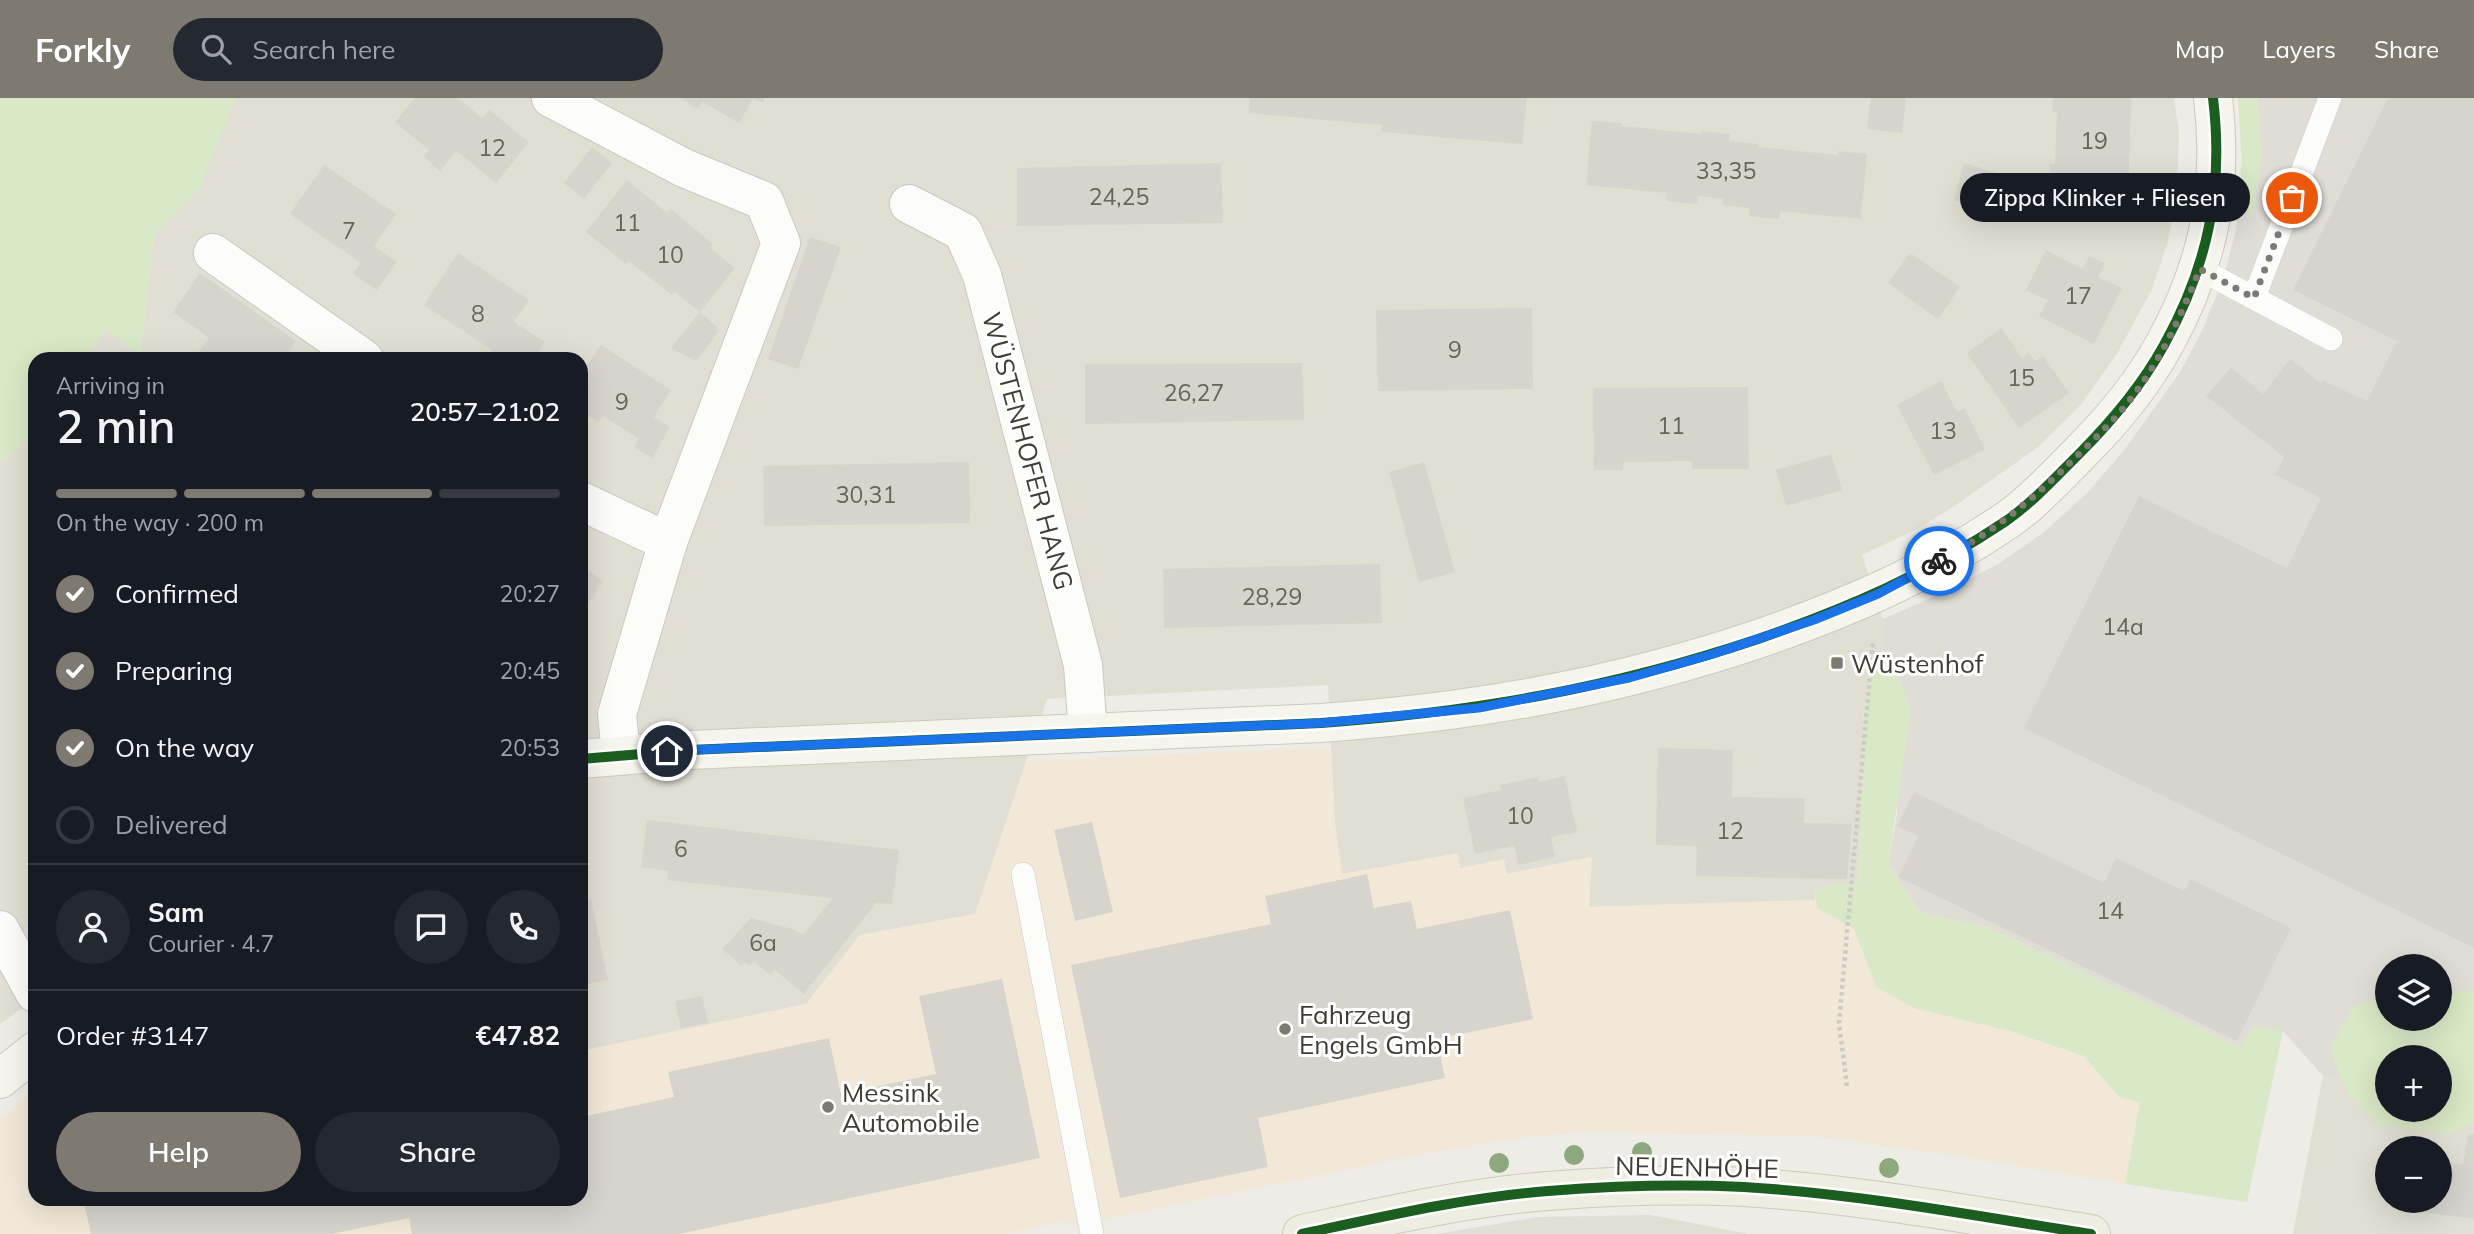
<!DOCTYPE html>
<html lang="en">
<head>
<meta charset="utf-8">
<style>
  body { margin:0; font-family:Mulish,sans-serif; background:#242831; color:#f1f3f6; height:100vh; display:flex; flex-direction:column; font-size:26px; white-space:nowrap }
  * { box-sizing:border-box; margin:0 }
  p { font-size:23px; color:#9ea1a6 }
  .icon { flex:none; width:38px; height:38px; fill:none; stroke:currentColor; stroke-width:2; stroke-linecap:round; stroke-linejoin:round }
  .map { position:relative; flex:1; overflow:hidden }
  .sheet { position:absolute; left:28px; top:254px; width:560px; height:854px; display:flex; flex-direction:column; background:#171b24; border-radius:21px; box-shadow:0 7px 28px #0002 }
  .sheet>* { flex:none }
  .controls { position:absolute; left:2375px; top:856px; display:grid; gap:14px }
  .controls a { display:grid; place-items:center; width:77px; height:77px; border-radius:50%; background:#171b24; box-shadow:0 7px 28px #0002; font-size:35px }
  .pin { position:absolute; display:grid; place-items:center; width:60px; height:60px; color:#fff; margin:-30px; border:4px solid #fff; border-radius:50%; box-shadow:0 2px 7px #0007 }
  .courier { position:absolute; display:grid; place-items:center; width:70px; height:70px; margin:-35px; border:5px solid #1a73e8; border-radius:50%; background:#fff; color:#222; box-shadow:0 2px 9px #0007 }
  .bubble { position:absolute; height:49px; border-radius:24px; background:#171b24; box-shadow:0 7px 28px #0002; font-size:23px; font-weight:600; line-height:49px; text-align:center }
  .summary em { font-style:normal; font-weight:600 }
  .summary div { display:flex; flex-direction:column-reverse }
  .summary { display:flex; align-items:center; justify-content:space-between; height:119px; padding:0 28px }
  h1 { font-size:46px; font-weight:600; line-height:52px }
  .bar { display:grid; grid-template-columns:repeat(4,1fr); gap:10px 7px; align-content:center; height:84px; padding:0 28px }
  .bar i { height:9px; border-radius:5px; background:#363941 }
  .bar .on { background:#7e7a72 }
  .bar p { grid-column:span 4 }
  .line { display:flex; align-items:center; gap:18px; padding:0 28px; border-top:2px solid #363941 }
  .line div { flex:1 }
  .round { display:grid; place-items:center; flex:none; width:74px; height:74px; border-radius:37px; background:#242831 }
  ol { padding:0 28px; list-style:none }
  li { display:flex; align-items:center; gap:21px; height:77px }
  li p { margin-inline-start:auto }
  li .icon { padding:7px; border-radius:50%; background:#7e7a72; color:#fff; stroke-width:4 }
  li:last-child { color:#9ea1a6 }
  li i { width:38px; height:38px; border:4px solid #363941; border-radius:50% }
  .action { display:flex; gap:14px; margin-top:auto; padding:14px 28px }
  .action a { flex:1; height:80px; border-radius:42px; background:#7e7a72; color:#fff; font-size:28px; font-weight:600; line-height:80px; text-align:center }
  .action a+a { background:#242831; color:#f1f3f6 }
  header { display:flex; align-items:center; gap:42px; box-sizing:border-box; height:98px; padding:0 35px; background:#7e7a72; color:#fff }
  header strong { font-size:33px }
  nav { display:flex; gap:38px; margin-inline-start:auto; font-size:24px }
  .search { width:490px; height:63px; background:#242831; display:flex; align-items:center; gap:18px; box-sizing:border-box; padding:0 24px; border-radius:38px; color:#9ea1a6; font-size:26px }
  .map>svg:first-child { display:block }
  .residential { fill:#e1ded3; fill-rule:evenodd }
  .commercial { fill:#f1e8d8 }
  .industrial { fill:#e0ddd7; fill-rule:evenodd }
  .green { fill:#d9e8c6; fill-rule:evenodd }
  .building { fill:#d7d4ce }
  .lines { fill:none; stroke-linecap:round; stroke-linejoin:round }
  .lane-casing { stroke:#cac8c2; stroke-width:24 }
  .street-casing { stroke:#cac8c2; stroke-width:40 }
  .secondary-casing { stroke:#ccc9bd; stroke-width:40 }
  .primary-casing { stroke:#cfc9b4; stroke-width:40 }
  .path { stroke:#cccac5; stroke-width:4.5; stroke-dasharray:3.5 3.5; stroke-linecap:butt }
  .lane { stroke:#fcfcfb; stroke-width:23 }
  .street { stroke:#fcfcfb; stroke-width:38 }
  .secondary { stroke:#f5f4ed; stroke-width:38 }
  .primary { stroke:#efece2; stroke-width:38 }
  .cycleway-casing { stroke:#fff; stroke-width:15 }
  .cycleway { stroke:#1b5e20; stroke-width:10 }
  .tree { fill:#8ea87e }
  .done { stroke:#7e7a72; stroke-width:7; stroke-dasharray:0 12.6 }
  .route { stroke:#1a73e8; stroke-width:9 }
  .poi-dot { fill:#7e7a72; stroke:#fff; stroke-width:2.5 }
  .labels { text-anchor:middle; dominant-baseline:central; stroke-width:6; stroke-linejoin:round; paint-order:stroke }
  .number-label { font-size:23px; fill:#68645a }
  .street-label { font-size:26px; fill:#423d33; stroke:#fff }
  .poi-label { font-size:26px; fill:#423d33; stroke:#fff; text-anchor:start }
</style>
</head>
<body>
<header>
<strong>Forkly</strong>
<div class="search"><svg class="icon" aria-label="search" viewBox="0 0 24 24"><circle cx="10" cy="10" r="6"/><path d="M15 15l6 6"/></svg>Search here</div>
<nav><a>Map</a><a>Layers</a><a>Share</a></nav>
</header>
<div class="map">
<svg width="2474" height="1136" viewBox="0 0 2474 1136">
  <rect width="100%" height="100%" fill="#eeece6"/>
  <g class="residential">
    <path d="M236,0h1938l5,36 -2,58 -9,50 -17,49 -33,61 -38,54 -42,41 -82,58 -37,23 -57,27 21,64 -2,43 -12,14 -5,32 -6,175 -26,2 -17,6v9l-226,7 2,-50 -84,17 -47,-6 -3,-14 -115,20 -7,-50 -7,-139 -281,14 -72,215 -115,21 -54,69 -225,47v-692h-495l19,-30 35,26 14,-120 45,-48z"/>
    <path d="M35,334v567l-35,25v-561z"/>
    <path d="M2323,978l64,9v25h53l34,-11v135h-181zM2387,1050h53v52h-53z"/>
    <path d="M1651,1117l97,19h-312l103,-17z"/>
  </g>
  <path class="commercial" d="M1331,649l4,77 7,50 116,-21 2,15 44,-9 3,15 85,-17 -3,50 226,-7 2,8 37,21 22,58 208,69 35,40 21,6 -15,82 -181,-30 -132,-18 -229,-4 -64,6 -77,12 -371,76 -6,-5 -61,13h-1004v-114l35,-33v112h546v-148l225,-47 54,-69 115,-21 51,-153z"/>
  <path class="industrial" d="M2238,0h236v1001l-34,-42h-53v28l-64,-9 -40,-45 -43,16 -252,-120 -67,-14 -33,-48 9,-51 -1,-147 -15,-5 2,-43 66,-29 49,-26 45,-31 46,-42 36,-42 55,-77 21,-39 23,-56 12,-47 6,-70zM2387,868h53v52h-53z"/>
  <g class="green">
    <path d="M0,0h236l-36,89 -46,48 -14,121 -35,-27 -19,30h-51v73l-35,31z"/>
    <path d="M2238,0h20l4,60 -10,57 -13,-6 3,-49z"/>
    <path d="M1881,564l15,5 15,43 -23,155 33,48 67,14 252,120 14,-21 29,5 -36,171 -122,-18 15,-82 -21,-5 -35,-41 -74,-25 -96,-23 -38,-21 -22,-58 -37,-21 -2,-17 17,-6 26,-2 6,-175 5,-32z"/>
    <path d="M2440,892l34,2v130h-3l-23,13 -69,-11 -32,-30 -17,-45 22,-41 35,-13v23h53zM2440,959v53h-53v-53z"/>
  </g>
  <g class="building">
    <path d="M415,0h43l24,20 7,-8 40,32 -33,41 -40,-32 -16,20 -16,-14 5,-7 -34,-28z"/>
    <path d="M680,0h85l-2,5 -10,-4 -14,24 -36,-21 -5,7z"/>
    <path d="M1250,0h277l-5,46 -141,-12 1,-7 -133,-12z"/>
    <path d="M1871,0h35l-4,35 -35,-4z"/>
    <path d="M2053,0h78l-3,101 -79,-2 1,-33h5l2,-52h-5z"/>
    <path d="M2388,0h86v850l-450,-220 115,-232 148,72 34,-70 -46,-23 9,-18 -78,-61 25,-29 32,27 27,-35 31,24 1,-3 45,21 30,-60 -104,-51z"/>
    <path d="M1592,23l30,2 -1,3 80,8v-3l29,3 -1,7 29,3v3l80,8v-4l29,3 -6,65 -81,-8 -1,8 -30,-3 1,-8 -28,-3 1,-6 -25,-3 -1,8 -31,-3 1,-8 -81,-8z"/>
    <path d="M592,49l20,16 -28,36 -20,-16z"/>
    <path d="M1221,65l2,60 -206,3v-58z"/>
    <path d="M1964,65l36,11 -10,37 -36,-11z"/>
    <path d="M324,67l72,49 -22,32 23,16 -20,28 -24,-16 8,-11 -71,-49z"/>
    <path d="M627,82l40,33 4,-4 42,35 -3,4 25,20 -35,44 -25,-20 -3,3 -43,-34 -3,3 -40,-32z"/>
    <path d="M810,139l31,10 -43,122 -30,-10z"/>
    <path d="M2046,152l36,19 7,-13 16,7 -7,14 24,11 -28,56 -55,-28 9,-16 -22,-10z"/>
    <path d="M458,155l71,47 -15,22 31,20 -11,17h-48l6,-9 -68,-45z"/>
    <path d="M1910,155l50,34 -22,32 -50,-36z"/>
    <path d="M200,175l96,68 -12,18h-90l15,-21 -36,-26z"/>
    <path d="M1532,210l1,81 -155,2 -2,-81z"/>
    <path d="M700,214l20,18 -24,31 -25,-13z"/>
    <path d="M2001,230l21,30 7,-6 6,9 8,-5 26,37 -50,35 -52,-75z"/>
    <path d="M601,247l70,45 -17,27 16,10 -18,31 -18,-11 5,-8 -36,-23 -5,6 -17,-10v-38z"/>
    <path d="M1302,265l2,57 -219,4v-60z"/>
    <path d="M1941,283l16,31 7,-4 21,41 -51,26 -37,-70z"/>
    <path d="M1748,289l1,82h-57v-8l-69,1v8h-29l-1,-82z"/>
    <path d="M1831,356l11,36 -56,16 -10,-36z"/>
    <path d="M969,364l1,61 -206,3 -1,-60z"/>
    <path d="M1424,364l31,110 -36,10 -30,-110z"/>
    <path d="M581,466l22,18 -22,32z"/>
    <path d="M1380,466l2,59 -218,5 -1,-59z"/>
    <path d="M1658,650l75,2 -1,47 73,1 -1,25 48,1 -5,55 -151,-3 1,-30 -41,-1z"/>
    <path d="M1565,678l12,56 -26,5 4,20 -37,8 -4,-19 -39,8 -12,-56 38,-8 -1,-5 38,-8 1,5z"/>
    <path d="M1914,694l190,91 12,-25 68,33 6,-12 101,49 -54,113 -339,-164 20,-41 -21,-10z"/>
    <path d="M647,722l252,30 -7,54 -16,-1 -72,91 -29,-24 -5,5 -16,-14 -4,5 -6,-4 -2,4 -20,-17 29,-31 41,11 11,6 30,-37 -166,-18 1,-9 -27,-4z"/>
    <path d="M1092,724l21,90 -38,9 -21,-91z"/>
    <path d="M1367,776l7,34 37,-7 6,28 93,-19 23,109 -96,20 8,39 -187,40 10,49 -148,31 -49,-233 200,-41 -6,-28z"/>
    <path d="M591,801l17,81 -27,5v-84z"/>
    <path d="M1002,881l38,179 -361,76h-267l-3,-16 -78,16h-240l-8,-35h498v-82l93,-20 -6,-25 161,-34 12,56 95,-20 -17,-78z"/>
    <path d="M702,898l6,27 -27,5 -6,-27z"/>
    <path d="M2468,1036h6v85l-70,-9 1,-10h35v-39l23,4z"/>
  </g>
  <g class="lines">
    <defs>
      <g id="lane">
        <path d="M2200,171l54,29 76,-200"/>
        <path d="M2254,200l77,41"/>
        <path d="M1023,776l69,360"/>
      </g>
      <g id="street">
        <path d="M551,0l133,70 80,33 17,42 -113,299 -51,172 4,40"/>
        <path d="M909,106l54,28 19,43 101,390 5,68"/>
        <path d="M213,155l151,106"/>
        <path d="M581,403l87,41"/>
        <path d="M0,832l35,63"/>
      </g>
      <g id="secondary">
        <path d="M581,661l109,-9 631,-27c154,-11 291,-35 437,-84 87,-30 171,-66 248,-118 26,-18 49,-43 72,-66 34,-34 63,-68 86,-110 44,-79 60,-157 49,-247"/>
        <path d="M0,981l35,-28"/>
      </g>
      <path id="primary" d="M1302,1136c79,-17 165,-37 246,-43 65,-5 131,-7 196,-4 117,7 232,29 347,47"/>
    </defs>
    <use href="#lane" class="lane-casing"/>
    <use href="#street" class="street-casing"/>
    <use href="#secondary" class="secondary-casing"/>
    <use href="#primary" class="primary-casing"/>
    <path class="path" d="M1847,988l-8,-63 34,-382"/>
    <use href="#lane" class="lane"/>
    <use href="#street" class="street"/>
    <use href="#secondary" class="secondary"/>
    <use href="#primary" class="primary"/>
    <defs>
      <g id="cycleway">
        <path d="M581,661l109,-9 631,-27c154,-11 291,-35 437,-84 87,-30 171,-66 248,-118 26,-18 49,-43 72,-66 34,-34 63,-68 86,-110 44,-79 60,-157 49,-247"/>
        <path d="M1302,1136c79,-17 165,-37 246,-43 65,-5 131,-7 196,-4 117,7 232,29 347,47"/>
      </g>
    </defs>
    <use href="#cycleway" class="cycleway-casing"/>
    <use href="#cycleway" class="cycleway"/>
  </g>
  <g class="tree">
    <circle cx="1642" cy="1054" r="10"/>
    <circle cx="1574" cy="1057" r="10"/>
    <circle cx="1499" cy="1065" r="10"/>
    <circle cx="1889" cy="1070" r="10"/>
  </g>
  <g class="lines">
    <path class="done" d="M1939,463c58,-31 97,-64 143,-110 18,-17 36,-35 51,-55 29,-38 49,-83 67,-127l54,29 38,-100"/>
    <path class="route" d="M667,653l654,-28 158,-15 150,-30 84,-24 101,-34 64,-26 61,-33"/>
  </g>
  <g class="poi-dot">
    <rect x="1830" y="558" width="14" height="14" rx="3.5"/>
    <circle cx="1285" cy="931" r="7"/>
    <circle cx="828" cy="1009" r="7"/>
  </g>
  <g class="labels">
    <g class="number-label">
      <text x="2094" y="42">19</text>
      <text x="492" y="49">12</text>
      <text x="1726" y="72">33,35</text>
      <text x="1119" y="98">24,25</text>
      <text x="627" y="124">11</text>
      <text x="349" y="132">7</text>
      <text x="670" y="156">10</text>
      <text x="2078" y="197">17</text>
      <text x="478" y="215">8</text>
      <text x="1455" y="251">9</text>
      <text x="2021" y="279">15</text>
      <text x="1194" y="294">26,27</text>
      <text x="622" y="303">9</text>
      <text x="1671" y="327">11</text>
      <text x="1943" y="332">13</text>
      <text x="866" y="396">30,31</text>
      <text x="1272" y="498">28,29</text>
      <text x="2123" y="528">14a</text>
      <text x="1520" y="717">10</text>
      <text x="1730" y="732">12</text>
      <text x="681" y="750">6</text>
      <text x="2110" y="812">14</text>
      <text x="763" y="844">6a</text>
    </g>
    <g class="street-label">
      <text transform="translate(1028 353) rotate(75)">WÜSTENHOFER HANG</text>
      <text transform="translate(1697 1069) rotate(1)">NEUENHÖHE</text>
    </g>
    <g class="poi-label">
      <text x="1851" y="565">Wüstenhof</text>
      <text x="1299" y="916">Fahrzeug<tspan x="1299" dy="30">Engels GmbH</tspan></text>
      <text x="842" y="994">Messink<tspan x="842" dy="30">Automobile</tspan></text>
    </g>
  </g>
</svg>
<div class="controls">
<a><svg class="icon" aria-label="layers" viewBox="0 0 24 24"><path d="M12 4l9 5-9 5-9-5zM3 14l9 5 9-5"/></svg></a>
<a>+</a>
<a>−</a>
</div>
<div class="pin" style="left:2292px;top:100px;background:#ea580c"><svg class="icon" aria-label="bag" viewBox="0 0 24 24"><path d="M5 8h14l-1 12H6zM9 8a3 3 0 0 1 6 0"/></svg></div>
<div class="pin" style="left:667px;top:653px;background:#1f2937"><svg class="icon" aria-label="home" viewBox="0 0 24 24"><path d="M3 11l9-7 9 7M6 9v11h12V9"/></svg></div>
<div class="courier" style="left:1939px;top:463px"><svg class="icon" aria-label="bike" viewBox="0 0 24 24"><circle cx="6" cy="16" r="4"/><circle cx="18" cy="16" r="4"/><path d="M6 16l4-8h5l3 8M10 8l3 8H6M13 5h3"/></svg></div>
<div class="bubble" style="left:1960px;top:75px;width:290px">Zippa Klinker + Fliesen</div>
<section class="sheet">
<div class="summary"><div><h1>2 min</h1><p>Arriving in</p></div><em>20:57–21:02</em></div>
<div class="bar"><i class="on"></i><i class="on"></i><i class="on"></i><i></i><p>On the way · 200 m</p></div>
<ol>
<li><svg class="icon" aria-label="check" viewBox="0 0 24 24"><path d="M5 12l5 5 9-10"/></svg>Confirmed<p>20:27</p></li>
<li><svg class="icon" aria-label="check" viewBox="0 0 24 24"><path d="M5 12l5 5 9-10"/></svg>Preparing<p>20:45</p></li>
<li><svg class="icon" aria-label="check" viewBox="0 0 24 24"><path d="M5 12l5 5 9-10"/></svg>On the way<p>20:53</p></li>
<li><i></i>Delivered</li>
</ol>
<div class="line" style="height:126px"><a class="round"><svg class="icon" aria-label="person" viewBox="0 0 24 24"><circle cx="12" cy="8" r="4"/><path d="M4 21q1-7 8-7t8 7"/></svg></a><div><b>Sam</b><p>Courier · 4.7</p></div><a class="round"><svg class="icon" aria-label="chat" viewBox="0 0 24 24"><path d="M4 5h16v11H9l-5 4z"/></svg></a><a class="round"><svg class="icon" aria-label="phone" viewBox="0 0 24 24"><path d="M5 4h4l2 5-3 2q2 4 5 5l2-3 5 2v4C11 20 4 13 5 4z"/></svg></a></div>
<div class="line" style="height:91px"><div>Order #3147</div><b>€47.82</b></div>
<div class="action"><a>Help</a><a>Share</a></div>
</section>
</div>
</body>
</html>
